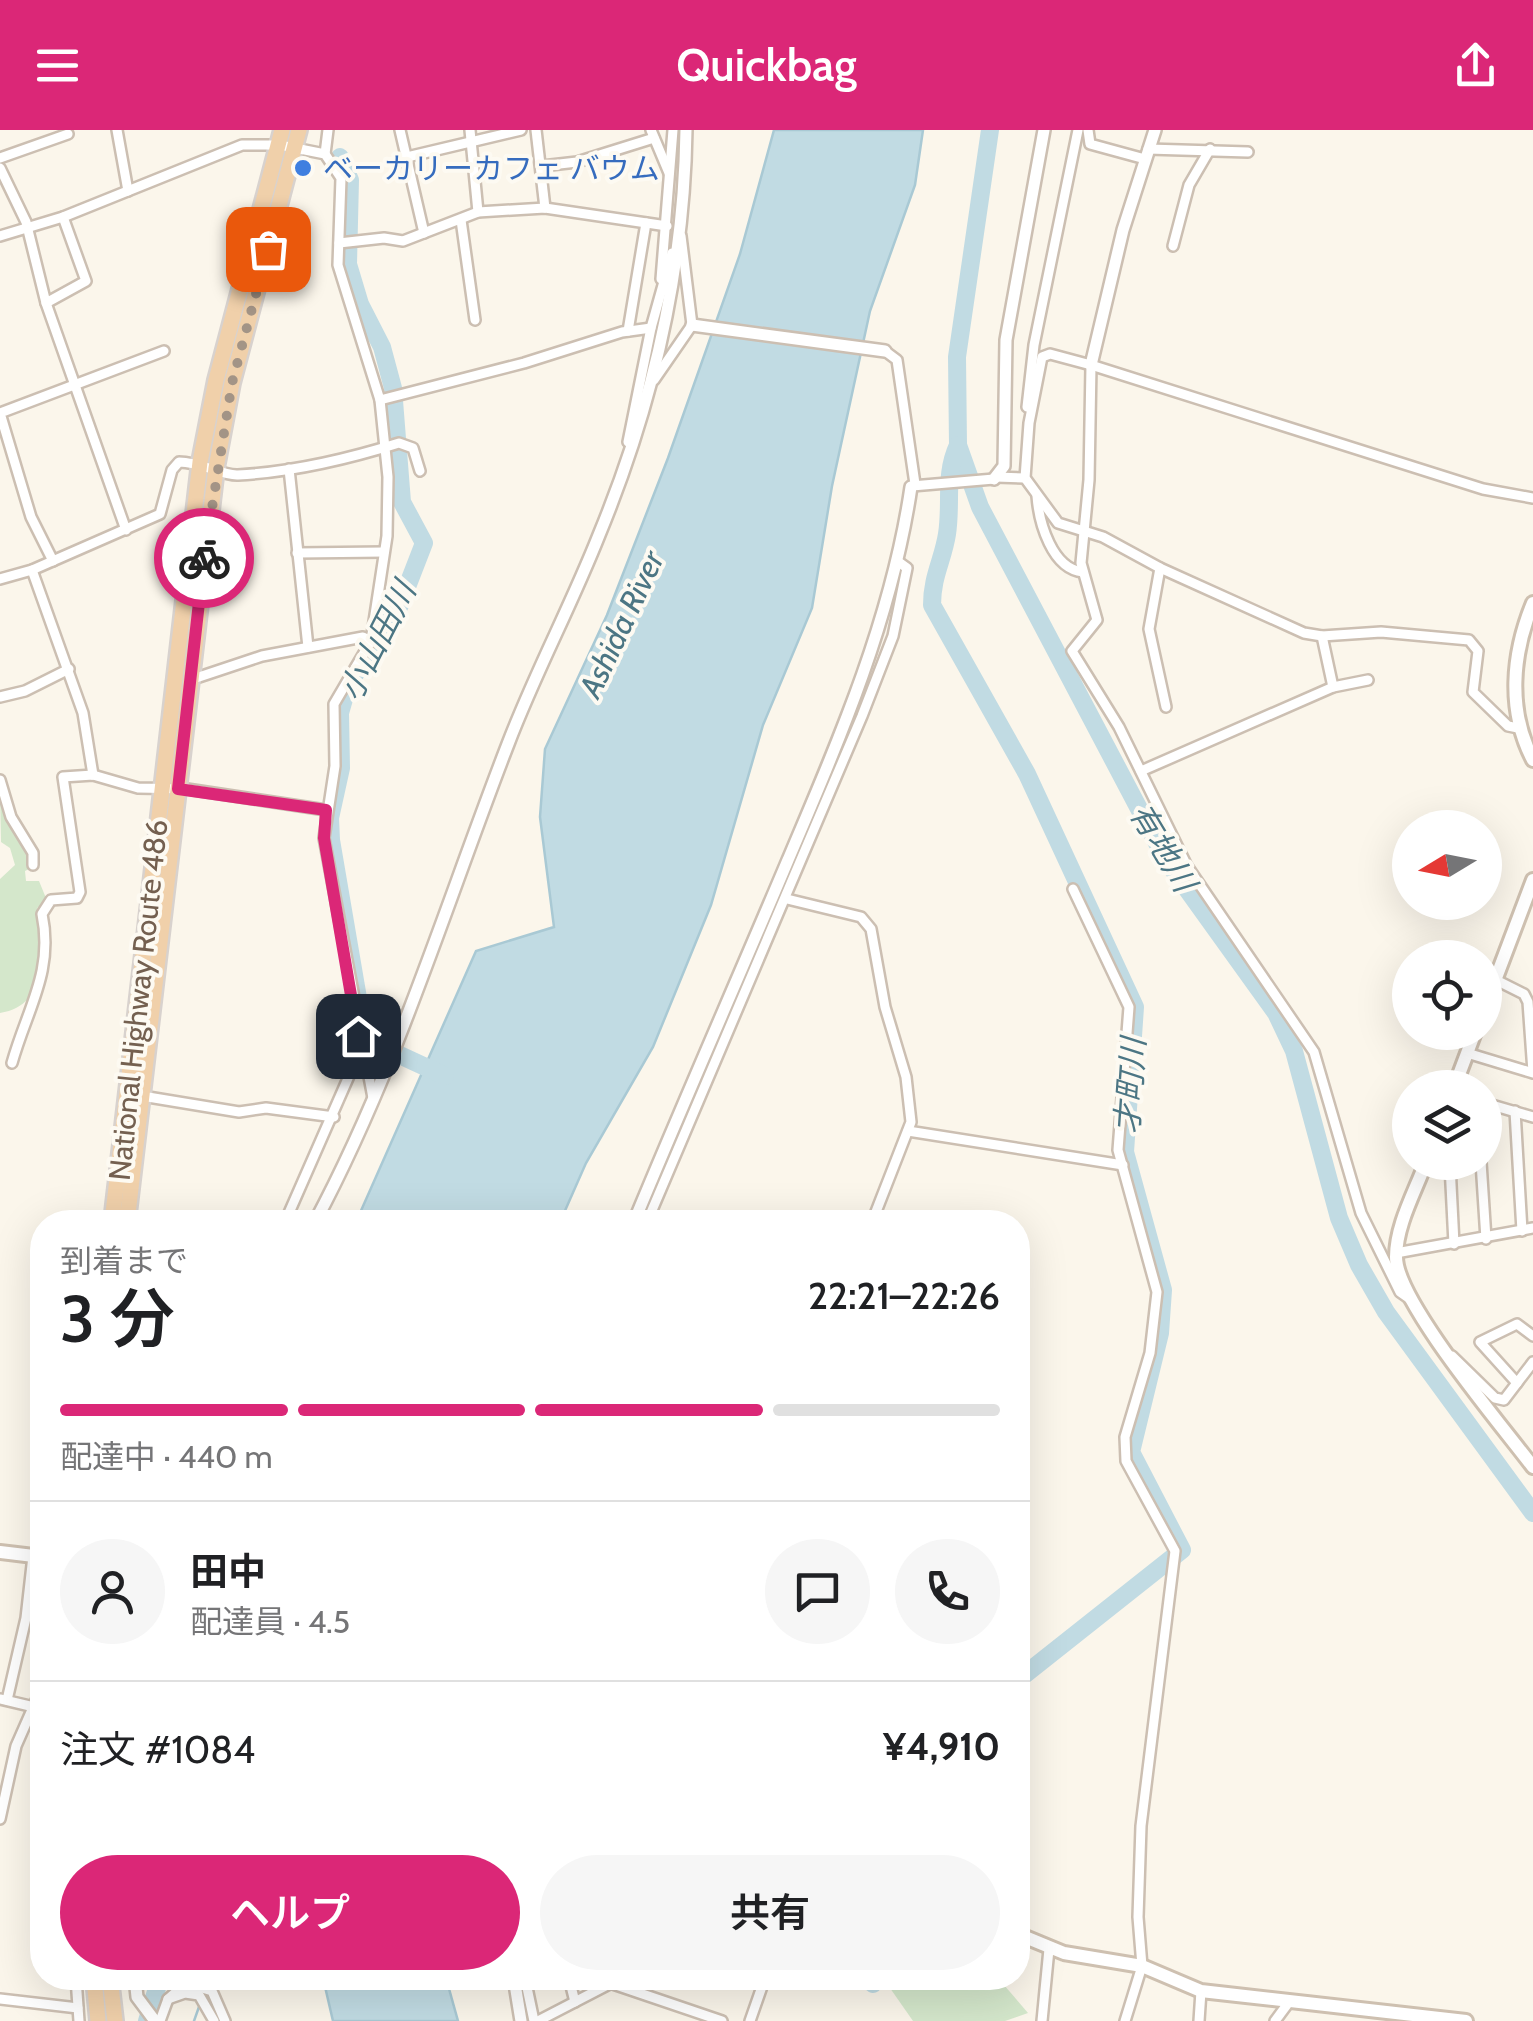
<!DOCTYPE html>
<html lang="ja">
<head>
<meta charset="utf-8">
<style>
  body { margin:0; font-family:Cabin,"Noto Sans JP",sans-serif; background:#f6f6f6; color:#202124; height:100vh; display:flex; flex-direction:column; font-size:38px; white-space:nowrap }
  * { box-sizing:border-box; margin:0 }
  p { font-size:32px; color:#757577 }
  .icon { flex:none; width:55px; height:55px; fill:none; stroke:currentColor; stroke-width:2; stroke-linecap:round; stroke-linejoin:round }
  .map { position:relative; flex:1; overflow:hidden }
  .panel { position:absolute; left:30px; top:1080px; width:1000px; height:780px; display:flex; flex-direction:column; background:#fff; border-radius:40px; box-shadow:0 10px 40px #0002 }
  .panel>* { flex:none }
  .needle { width:65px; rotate:260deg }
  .buttons { position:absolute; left:1392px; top:680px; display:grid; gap:20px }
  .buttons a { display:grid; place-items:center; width:110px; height:110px; border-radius:50%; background:#fff; box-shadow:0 10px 40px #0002; font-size:50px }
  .pin { position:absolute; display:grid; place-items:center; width:85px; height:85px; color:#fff; margin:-42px; border-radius:20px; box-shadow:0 5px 15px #0006 }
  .courier { position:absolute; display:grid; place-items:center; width:100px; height:100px; margin:-50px; border:8px solid #db2777; border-radius:50%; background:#fff; color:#222; box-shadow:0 2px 12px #0007 }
  .summary em { font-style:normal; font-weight:600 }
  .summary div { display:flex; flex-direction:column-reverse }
  .summary { display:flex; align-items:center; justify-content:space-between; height:170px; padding:0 30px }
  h1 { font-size:65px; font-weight:600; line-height:75px }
  .bar { display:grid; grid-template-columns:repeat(4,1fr); gap:15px 10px; align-content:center; height:120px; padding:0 30px }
  .bar i { height:12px; border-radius:8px; background:#e0e0e0 }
  .bar .selected { background:#db2777 }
  .bar p { grid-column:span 4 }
  .line { display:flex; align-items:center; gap:25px; padding:0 30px; border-top:2px solid #e0e0e0 }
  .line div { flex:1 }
  .round { display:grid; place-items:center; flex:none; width:105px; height:105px; border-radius:52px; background:#f6f6f6 }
  .cta { display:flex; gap:20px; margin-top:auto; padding:20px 30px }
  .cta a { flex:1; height:115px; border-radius:60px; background:#db2777; color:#fff; font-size:40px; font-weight:600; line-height:115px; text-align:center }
  .cta a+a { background:#f6f6f6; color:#202124 }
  header { display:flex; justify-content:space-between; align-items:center; height:130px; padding:0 30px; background:#db2777; color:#fff; font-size:45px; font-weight:600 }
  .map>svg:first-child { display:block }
  .green { fill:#d4e7cb }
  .water { fill:#c1dbe3; stroke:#a9c9d4; stroke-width:2.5 }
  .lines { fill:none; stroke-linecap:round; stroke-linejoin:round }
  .stream { stroke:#a9c9d4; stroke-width:2.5 }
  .river { stroke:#c1dbe3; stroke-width:18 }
  .minor-casing { stroke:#ccbfb2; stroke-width:14 }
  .tertiary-casing { stroke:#ccbfb2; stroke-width:16 }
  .secondary-casing { stroke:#cec0b0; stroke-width:18 }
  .trunk-casing { stroke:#d8d2ce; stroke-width:20 }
  .minor { stroke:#fff; stroke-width:9 }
  .tertiary { stroke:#fff; stroke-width:11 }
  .secondary { stroke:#fff; stroke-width:12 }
  .trunk { stroke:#f0d0aa; stroke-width:15 }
  .done { stroke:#a39486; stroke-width:10; stroke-dasharray:0 18 }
  .route { stroke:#db2777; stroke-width:12 }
  .shop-dot { fill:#3f7fe0; stroke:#fdfaf2; stroke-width:4 }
  .labels { text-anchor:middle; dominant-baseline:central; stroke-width:8; stroke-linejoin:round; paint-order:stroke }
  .shop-label { font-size:30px; fill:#366cbe; stroke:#fdfaf2; text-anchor:start }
  .street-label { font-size:30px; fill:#746050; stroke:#fdfaf2 }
  .water-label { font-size:32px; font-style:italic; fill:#4c7684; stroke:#fdfaf2 }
</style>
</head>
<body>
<header><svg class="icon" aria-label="menu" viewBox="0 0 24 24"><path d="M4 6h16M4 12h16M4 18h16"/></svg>Quickbag<svg class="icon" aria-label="share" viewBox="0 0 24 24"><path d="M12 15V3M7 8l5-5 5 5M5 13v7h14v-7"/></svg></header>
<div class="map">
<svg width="1533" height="1891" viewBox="0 0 1533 1891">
  <rect width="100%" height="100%" fill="#fbf6eb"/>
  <g class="green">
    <path d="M0,663c7,27 27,48 31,75l-6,3 1,10h13l9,22 -11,5c3,39 15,97 -37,105v-134l15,-14 -5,-17 -9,-6z"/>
    <path d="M883,1848h115l30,35 -23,8h-92z"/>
  </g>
  <g class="water">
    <path d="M774,0h149l-8,55 -45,126 -38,175 -20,122 -49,117 -52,180 -58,142 -67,116 -26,59h-204l120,-271 78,-24 -14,-110 5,-68 62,-134 61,-157 72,-204z"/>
    <path d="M323,1848h123l12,43h-125z"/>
  </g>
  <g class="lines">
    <g class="stream">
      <path d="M206,1857l3,-9"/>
      <path d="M194,1891l6,-17"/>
    </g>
    <g class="river">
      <path d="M990,0l-33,227 1,88 22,62 186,353 110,153 18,38 45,167 20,47 27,47 147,201"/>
      <path d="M340,27l10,23 -2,84 12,40 22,43 11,41 9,114 22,41 -24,62 -52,80 -8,28 1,55 -11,50 1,22 34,199 80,37"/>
      <path d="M958,315c-14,30 -6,57 -11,89 -4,26 -15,42 -15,71l95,169 108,233 -10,145 38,138 -3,43 -29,119 51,98 -164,130"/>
      <path d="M873,1854l3,-6"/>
      <path d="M147,1891l13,-43"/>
    </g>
    <defs>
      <g id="minor">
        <path d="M117,0l11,61"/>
        <path d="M400,0l24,103"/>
        <path d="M470,0l8,82"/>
        <path d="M536,0l9,78"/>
        <path d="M651,0l18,43"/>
        <path d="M1088,0l2,14 55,15"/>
        <path d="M1148,19l100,3"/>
        <path d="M325,24l3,-24"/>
        <path d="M407,27l114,-27"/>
        <path d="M0,28l68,-24"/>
        <path d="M542,36l35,-4 77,-24"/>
        <path d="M0,38l26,54 20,81 80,227"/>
        <path d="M461,90l14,100"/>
        <path d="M0,106l63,-19 179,-72h38l45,9 16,24 -3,87 42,135 8,77 -1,59 -16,105 -37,63 1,62 -11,72 49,260"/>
        <path d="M339,113l45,-5 19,3 75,-29 67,-4 122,18"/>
        <path d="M1173,116l16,-61 21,-36"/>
        <path d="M661,149l12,-149"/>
        <path d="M46,173l40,-22 -23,-64"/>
        <path d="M628,201l18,-108"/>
        <path d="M885,221l12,9 18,124"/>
        <path d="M1091,235l-2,115 -8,83 16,57 -25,31 47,76 68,139 127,186 47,161 39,79 10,7"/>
        <path d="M654,250l38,-55 -11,-89"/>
        <path d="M380,270l144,-37 98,-31 29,-4"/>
        <path d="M1027,277l7,-62 44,-215"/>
        <path d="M628,312l23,-114 21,-75"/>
        <path d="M289,339l19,178"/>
        <path d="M996,347l29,1"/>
        <path d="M912,356l82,-7"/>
        <path d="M1037,366c2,27 15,73 46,76"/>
        <path d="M297,423l87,-1"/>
        <path d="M53,431l-22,-44 -31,-104 164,-62"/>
        <path d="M1160,438l-11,61 17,78"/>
        <path d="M32,440l51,143 10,62"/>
        <path d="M0,449l32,-9 128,-56 12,-44 7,-8c23,0 43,14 59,13 54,-3 110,-16 161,-32l14,5 7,23"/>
        <path d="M1322,506l11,51"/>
        <path d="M190,550l72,-24 101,-19 8,4"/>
        <path d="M0,567l25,-6 44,-22"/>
        <path d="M1518,598l-10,-2 -35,-34 5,-41 -9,-11 -88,-8 -59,4 -18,-3 -144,-65 -57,-31 -45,-14 -33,-45 4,-55 13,-66 8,-3 41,11 392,124 50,9"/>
        <path d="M1141,641l192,-84 35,-7"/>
        <path d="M0,650l11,37 22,36v12"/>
        <path d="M1073,759l56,118 -11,143 39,142 -7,61 -25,84 1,24 49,90 -34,275 -3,91 4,49 -17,55"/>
        <path d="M787,769l74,18 10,12 14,78 21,70 5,45 -39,100"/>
        <path d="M1496,850l28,14 4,8 5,70"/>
        <path d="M1467,923l66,20"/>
        <path d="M12,933c15,-54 42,-91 30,-149l9,-14 26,-2 3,-6 -17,-115 30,-2 45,13 49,1 139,21"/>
        <path d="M142,966l97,16 27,-4 68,9"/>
        <path d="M1485,973l48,14"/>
        <path d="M1515,981l7,120"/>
        <path d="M908,1001l215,34"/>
        <path d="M1481,1032l5,77"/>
        <path d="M1425,1034l56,1"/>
        <path d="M1450,1035l4,79"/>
        <path d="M285,1092l75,-171"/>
        <path d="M647,1092l215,-506 31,-80 14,-68 -7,-5"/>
        <path d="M1396,1123l137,-25"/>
        <path d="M1452,1226l43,42 9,2 29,-38"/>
        <path d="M1517,1253l-37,-41 37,-18 16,12"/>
        <path d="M0,1569l34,8"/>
        <path d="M7,1570l19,-82 7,-62"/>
        <path d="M1018,1675v-2"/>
        <path d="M0,1689l16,-73 26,-59"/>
        <path d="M76,1848l3,43"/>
        <path d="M525,1848l9,43"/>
        <path d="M569,1848l6,24"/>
        <path d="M610,1853l112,38"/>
        <path d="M0,1869l78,9"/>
        <path d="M168,1869l17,-6 14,2 15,26"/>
        <path d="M160,1891l8,-22 18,-16 26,8 13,30"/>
        <path d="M538,1891l83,-43"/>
        <path d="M750,1891l15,-43"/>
        <path d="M1042,1891l7,-72"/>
        <path d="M1199,1891l2,-30"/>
        <path d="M1275,1891l14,-19"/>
      </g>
      <g id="tertiary">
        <path d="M692,195l193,26"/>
        <path d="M1091,235l32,-135 32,-100"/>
        <path d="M994,349l10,-13 2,-126 38,-210"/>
        <path d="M315,1092c81,-152 131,-318 193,-478 27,-71 63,-138 91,-209 54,-131 85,-263 87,-405"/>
        <path d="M634,1092c50,-121 103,-241 154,-362 52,-122 104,-243 123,-373"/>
        <path d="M135,1848l2,19 18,24"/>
        <path d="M514,1848l7,43"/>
      </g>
      <g id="secondary">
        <path d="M1533,473c-21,51 -26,107 0,157"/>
        <path d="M1485,877l48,-127"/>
        <path d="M1454,958l21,-56"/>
        <path d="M1426,1032c-11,30 -30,63 -30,95 0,44 107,170 137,210"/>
        <path d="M0,1422l42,5"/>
        <path d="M1018,1804l46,19 78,13 59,25 265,30"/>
      </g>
      <g id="trunk">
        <path d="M112,1092l88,-760 16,-82 66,-250"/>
        <path d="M127,1092l89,-754 16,-85 67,-253"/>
        <path d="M94,1848l4,43"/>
        <path d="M110,1848l5,43"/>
      </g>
    </defs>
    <use href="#minor" class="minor-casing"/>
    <use href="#tertiary" class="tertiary-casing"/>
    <use href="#secondary" class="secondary-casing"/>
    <use href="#trunk" class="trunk-casing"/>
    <use href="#minor" class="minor"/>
    <use href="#tertiary" class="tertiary"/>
    <use href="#secondary" class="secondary"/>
    <use href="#trunk" class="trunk"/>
  </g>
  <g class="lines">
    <path class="done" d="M204,428l28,-175 36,-134"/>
    <path class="route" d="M204,428l-26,231 148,21 -2,28 34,198"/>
  </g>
  <circle class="shop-dot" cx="303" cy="38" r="10"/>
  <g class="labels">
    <g class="shop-label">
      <text x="323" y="38">ベーカリーカフェ バウム</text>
    </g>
    <g class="street-label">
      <text transform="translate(138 870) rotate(-84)">National Highway Route 486</text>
    </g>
    <g class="water-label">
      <text transform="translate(621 494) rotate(-65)">Ashida River</text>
      <text transform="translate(377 511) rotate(-63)">小山田川</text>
      <text transform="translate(1163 717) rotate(59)">有地川</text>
      <text transform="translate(1130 956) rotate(-86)">才町川</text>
    </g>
  </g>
</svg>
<div class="buttons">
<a><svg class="needle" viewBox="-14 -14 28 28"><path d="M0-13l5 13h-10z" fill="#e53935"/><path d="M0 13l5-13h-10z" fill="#757577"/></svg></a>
<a><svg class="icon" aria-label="locate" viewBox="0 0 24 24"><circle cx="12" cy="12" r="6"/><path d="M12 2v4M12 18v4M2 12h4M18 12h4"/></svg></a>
<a><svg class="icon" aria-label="layers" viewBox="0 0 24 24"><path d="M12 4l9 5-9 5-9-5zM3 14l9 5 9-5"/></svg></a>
</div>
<div class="pin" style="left:268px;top:119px;background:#ea580c"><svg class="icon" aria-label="bag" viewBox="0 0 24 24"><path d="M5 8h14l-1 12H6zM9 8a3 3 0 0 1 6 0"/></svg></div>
<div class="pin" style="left:358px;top:906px;background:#1f2937"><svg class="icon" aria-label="home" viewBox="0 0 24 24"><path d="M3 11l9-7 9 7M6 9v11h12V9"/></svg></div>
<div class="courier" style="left:204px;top:428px"><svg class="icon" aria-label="bike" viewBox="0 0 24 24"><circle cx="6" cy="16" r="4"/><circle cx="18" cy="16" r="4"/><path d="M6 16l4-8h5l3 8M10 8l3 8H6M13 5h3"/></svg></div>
<section class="panel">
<div class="summary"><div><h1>3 分</h1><p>到着まで</p></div><em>22:21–22:26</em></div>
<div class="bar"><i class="selected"></i><i class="selected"></i><i class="selected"></i><i></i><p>配達中 · 440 m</p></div>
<div class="line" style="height:180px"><a class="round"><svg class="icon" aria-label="person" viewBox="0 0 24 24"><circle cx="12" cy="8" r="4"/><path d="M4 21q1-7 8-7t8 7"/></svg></a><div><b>田中</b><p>配達員 · 4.5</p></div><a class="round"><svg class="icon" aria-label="chat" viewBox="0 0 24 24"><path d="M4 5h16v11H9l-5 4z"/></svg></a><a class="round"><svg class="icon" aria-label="phone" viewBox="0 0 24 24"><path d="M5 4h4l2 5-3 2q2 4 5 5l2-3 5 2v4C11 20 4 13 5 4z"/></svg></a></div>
<div class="line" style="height:130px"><div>注文 #1084</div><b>¥4,910</b></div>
<div class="cta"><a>ヘルプ</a><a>共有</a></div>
</section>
</div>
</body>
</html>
